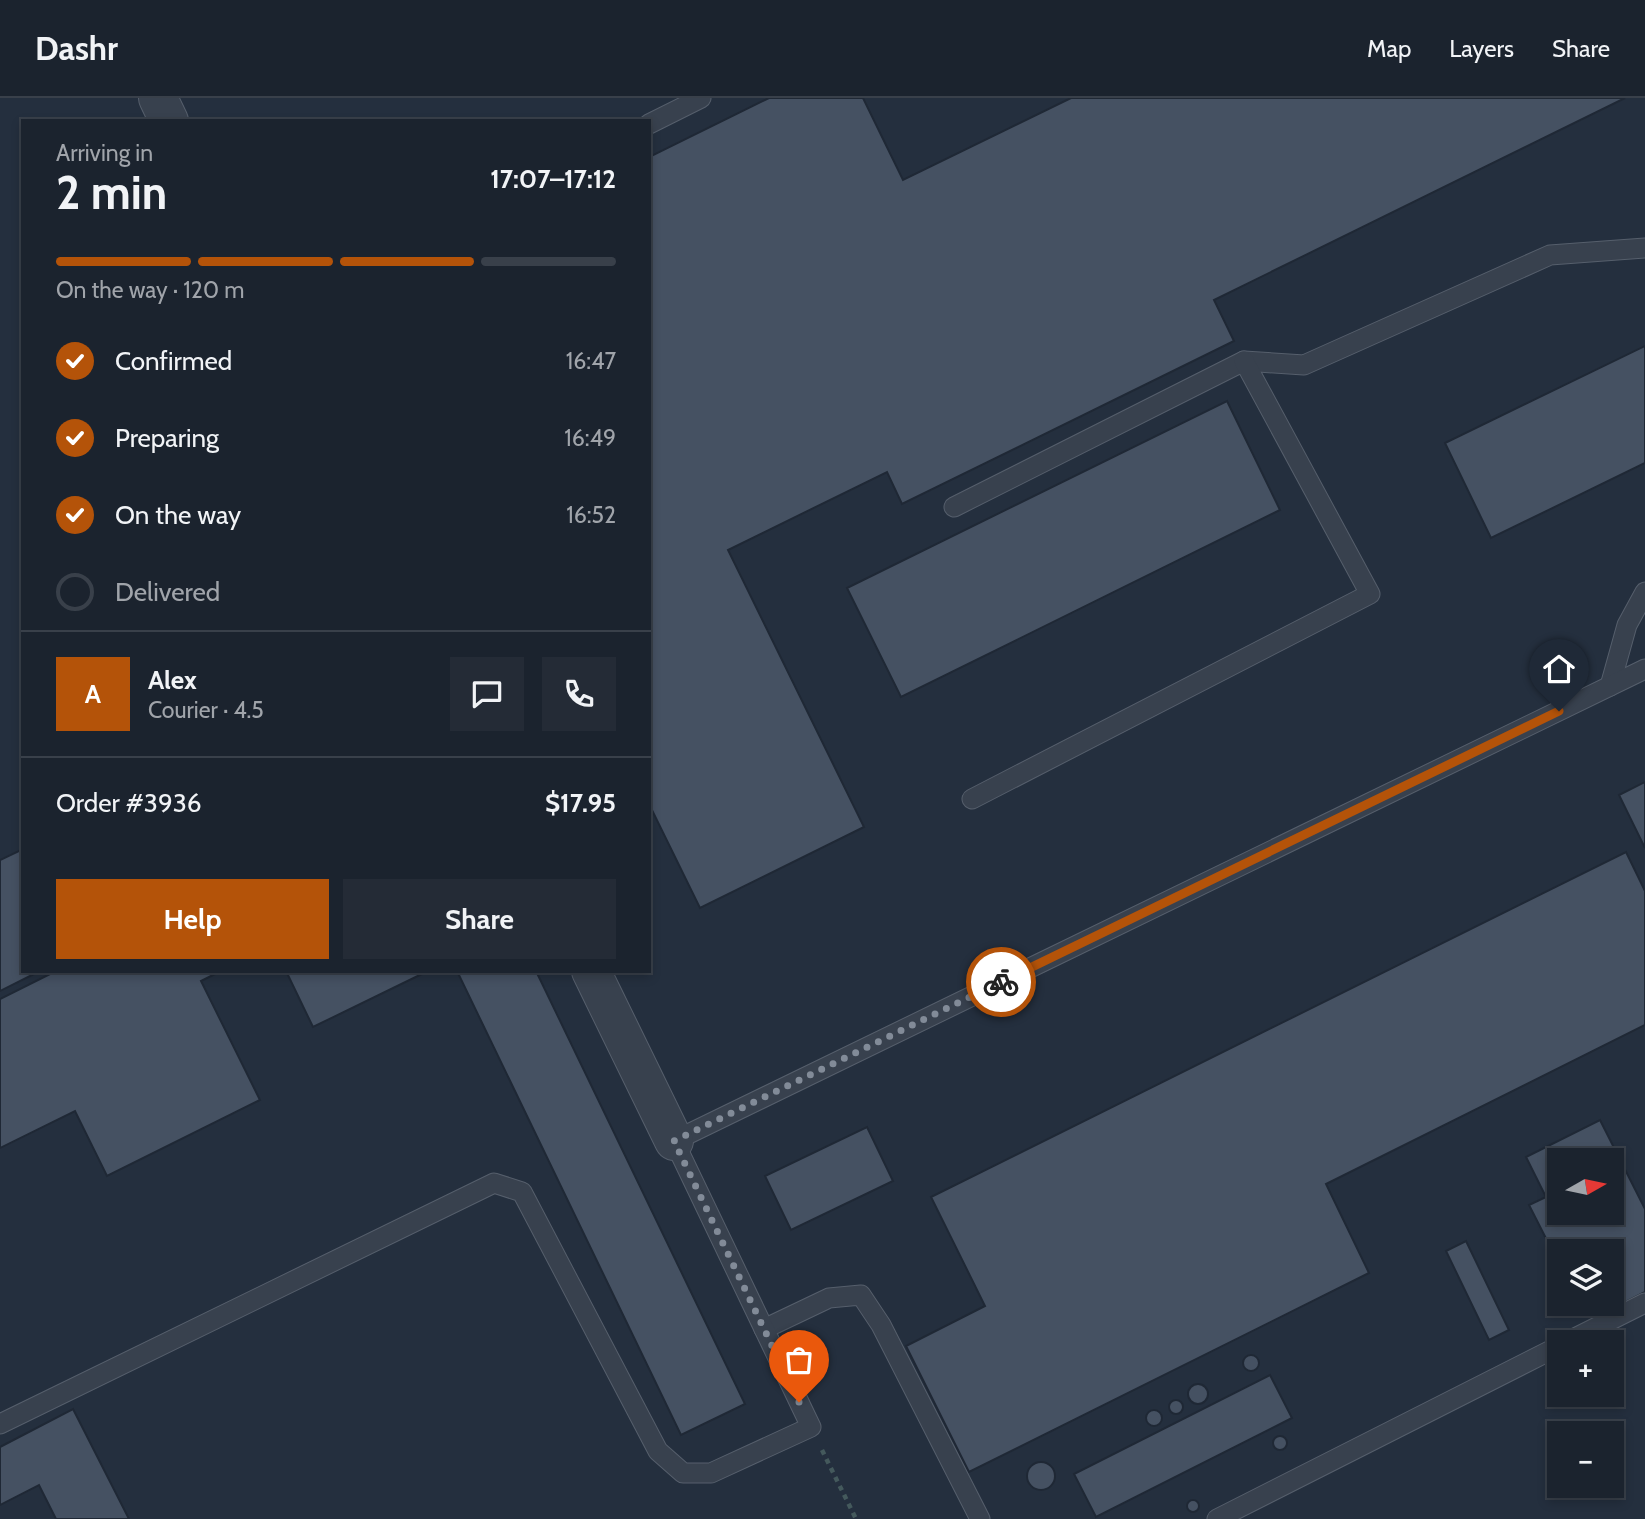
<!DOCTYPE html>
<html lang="en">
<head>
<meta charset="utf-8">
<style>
  body { margin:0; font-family:Cabin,sans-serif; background:#242b36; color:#f1f3f6; height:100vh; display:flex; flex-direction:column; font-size:26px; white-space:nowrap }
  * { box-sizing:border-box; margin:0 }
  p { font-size:23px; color:#a0a4aa }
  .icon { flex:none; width:38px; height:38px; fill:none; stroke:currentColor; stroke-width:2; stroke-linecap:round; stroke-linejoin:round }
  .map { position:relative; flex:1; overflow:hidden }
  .panel { position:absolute; left:21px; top:21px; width:630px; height:854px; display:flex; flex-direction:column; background:#1b232e; border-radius:0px; box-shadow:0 4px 10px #0003,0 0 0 2px #39404a }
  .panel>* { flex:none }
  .needle { width:46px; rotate:81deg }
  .tools { position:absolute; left:1547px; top:1050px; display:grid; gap:14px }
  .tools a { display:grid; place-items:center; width:77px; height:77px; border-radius:0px; background:#1b232e; box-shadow:0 4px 10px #0003,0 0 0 2px #39404a; font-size:35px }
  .pin { position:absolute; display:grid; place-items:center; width:60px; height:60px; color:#fff; margin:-72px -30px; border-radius:50% 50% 50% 0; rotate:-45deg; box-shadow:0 0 7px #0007 }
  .pin .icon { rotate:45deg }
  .courier { position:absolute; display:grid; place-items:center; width:70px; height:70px; margin:-35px; border:5px solid #b45309; border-radius:50%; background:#fff; color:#222; box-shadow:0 2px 9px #0007 }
  .headline em { font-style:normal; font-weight:700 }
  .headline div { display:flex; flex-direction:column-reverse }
  .headline { display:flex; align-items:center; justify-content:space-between; height:119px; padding:0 35px }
  h1 { font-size:46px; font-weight:700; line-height:52px }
  .bar { display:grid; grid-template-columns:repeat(4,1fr); gap:10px 7px; align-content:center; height:84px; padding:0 35px }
  .bar i { height:9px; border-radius:5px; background:#39404a }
  .bar .active { background:#b45309 }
  .bar p { grid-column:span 4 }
  .line { display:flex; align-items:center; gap:18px; padding:0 35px; border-top:2px solid #39404a }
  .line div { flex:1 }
  .round { display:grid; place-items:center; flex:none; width:74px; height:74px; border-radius:0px; background:#242b36 }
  ol { padding:0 35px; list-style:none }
  li { display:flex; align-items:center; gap:21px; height:77px }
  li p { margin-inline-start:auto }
  li .icon { padding:7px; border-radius:50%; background:#b45309; color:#fff; stroke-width:4 }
  li:last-child { color:#a0a4aa }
  li i { width:38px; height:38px; border:4px solid #39404a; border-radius:50% }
  .primary-button { display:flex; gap:14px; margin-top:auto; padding:14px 35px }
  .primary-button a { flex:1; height:80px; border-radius:0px; background:#b45309; color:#fff; font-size:28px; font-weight:700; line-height:80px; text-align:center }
  .primary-button a+a { background:#242b36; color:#f1f3f6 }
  header { display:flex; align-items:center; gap:42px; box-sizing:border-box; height:98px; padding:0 35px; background:#1b232e; border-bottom:2px solid #39404a }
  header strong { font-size:33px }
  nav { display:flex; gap:38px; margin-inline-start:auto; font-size:24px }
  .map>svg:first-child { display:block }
  .building { fill:#455162; stroke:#1f2835; stroke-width:2; fill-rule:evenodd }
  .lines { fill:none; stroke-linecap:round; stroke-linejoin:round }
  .lane-casing { stroke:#565f6c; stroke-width:21 }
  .street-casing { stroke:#565f6c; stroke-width:40 }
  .path { stroke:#44595c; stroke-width:4.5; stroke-dasharray:5 5; stroke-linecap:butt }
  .lane { stroke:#38414e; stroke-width:19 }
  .street { stroke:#38414e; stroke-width:38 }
  .done { stroke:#828b98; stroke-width:7; stroke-dasharray:0 12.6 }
  .route { stroke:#b45309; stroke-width:9 }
</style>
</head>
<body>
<header>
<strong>Dashr</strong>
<nav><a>Map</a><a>Layers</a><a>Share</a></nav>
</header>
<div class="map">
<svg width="1645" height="1421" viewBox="0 0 1645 1421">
  <rect width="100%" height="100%" fill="#242f3e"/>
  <g class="building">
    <path d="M769,0h94l40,82 168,-82h554l-411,202 20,41 -332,163 -15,-32 -159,78 136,277 -164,81 -51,-104v-647z"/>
    <path d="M1645,248v117l-154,75 -46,-95z"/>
    <path d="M1227,303l53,109 -379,187 -54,-109z"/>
    <path d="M1645,684v66l-26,-53z"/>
    <path d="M23,751v122h17l-40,20v-131z"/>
    <path d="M1626,754l19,39v134l-319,159 43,89 -400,199 -63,-126 79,-40 -54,-109z"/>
    <path d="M56,873h165l-20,10 59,119 -153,76 -32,-65 -75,37v-149z"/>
    <path d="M286,873h142l-115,56z"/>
    <path d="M457,873h79l209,433 -64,31z"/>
    <path d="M1600,1022l45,89v83l-29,15 -4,-9v-47h-53v13l-30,-59 17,-8 -20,-40zM1559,1062h53v53h-53z"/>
    <path d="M867,1029l26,54 -102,49 -26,-54z"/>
    <path d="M1466,1143l43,89 -20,10 -43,-89z"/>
    <circle cx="1251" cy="1265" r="8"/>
    <path d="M1270,1277l22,43 -196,99 -22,-43z"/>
    <circle cx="1198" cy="1296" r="10"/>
    <circle cx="1176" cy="1309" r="7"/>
    <path d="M73,1311l56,110h-73l-17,-34 -39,20v-58z"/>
    <circle cx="1154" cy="1320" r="8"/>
    <circle cx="1280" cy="1345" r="7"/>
    <circle cx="1041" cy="1378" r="14"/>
    <circle cx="1193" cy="1408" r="6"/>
  </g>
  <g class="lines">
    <defs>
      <g id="lane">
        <path d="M649,26l52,-26"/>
        <path d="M954,409l290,-146 60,4 246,-110 95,-7"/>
        <path d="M1610,588l17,-61 18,-33"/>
        <path d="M972,701l398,-205 -126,-233"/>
        <path d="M764,1231l65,-31 32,-3 20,30 99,194"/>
        <path d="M1567,1244l78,-39"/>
        <path d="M0,1326l494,-241 28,9 136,259 25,22h28l100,-46 -137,-286 971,-472"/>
        <path d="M1217,1421l342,-173"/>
      </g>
      <g id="street">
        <path d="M158,0l11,23"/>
        <path d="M591,873l83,170"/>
      </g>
    </defs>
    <use href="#lane" class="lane-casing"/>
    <use href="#street" class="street-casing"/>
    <path class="path" d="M822,1352l34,69"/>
    <use href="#lane" class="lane"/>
    <use href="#street" class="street"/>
  </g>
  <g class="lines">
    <path class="done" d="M799,1304l-125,-261 327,-159"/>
    <path class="route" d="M1001,884l558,-271"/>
  </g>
</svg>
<div class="tools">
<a><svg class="needle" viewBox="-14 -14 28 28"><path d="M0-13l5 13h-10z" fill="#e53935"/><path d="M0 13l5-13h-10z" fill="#a0a4aa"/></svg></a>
<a><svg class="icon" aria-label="layers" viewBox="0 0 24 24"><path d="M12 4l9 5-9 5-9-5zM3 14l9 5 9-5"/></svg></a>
<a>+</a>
<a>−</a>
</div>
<div class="pin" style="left:799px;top:1304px;background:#ea580c"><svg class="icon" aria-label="bag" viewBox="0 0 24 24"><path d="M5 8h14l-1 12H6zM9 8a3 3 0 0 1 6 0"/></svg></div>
<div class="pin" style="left:1559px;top:613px;background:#1f2937"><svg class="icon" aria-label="home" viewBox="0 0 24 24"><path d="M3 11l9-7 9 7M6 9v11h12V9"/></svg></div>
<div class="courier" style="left:1001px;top:884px"><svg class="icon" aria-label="bike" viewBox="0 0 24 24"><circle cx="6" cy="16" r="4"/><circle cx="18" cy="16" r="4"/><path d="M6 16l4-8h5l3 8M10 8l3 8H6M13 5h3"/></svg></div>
<section class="panel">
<div class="headline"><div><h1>2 min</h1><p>Arriving in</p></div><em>17:07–17:12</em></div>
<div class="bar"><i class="active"></i><i class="active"></i><i class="active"></i><i></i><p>On the way · 120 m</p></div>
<ol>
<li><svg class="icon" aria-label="check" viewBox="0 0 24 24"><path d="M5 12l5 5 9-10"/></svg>Confirmed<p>16:47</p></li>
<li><svg class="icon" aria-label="check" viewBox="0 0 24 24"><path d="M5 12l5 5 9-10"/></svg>Preparing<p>16:49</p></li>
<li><svg class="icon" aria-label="check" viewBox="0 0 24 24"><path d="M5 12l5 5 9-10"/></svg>On the way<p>16:52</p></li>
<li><i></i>Delivered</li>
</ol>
<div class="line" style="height:126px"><b class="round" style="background:#b45309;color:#fff">A</b><div><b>Alex</b><p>Courier · 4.5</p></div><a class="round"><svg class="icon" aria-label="chat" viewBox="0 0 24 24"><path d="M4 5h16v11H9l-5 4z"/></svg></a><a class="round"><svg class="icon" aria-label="phone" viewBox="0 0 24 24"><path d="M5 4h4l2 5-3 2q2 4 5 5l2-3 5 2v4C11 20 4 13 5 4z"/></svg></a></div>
<div class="line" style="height:91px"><div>Order #3936</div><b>$17.95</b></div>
<div class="primary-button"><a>Help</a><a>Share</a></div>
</section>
</div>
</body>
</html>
